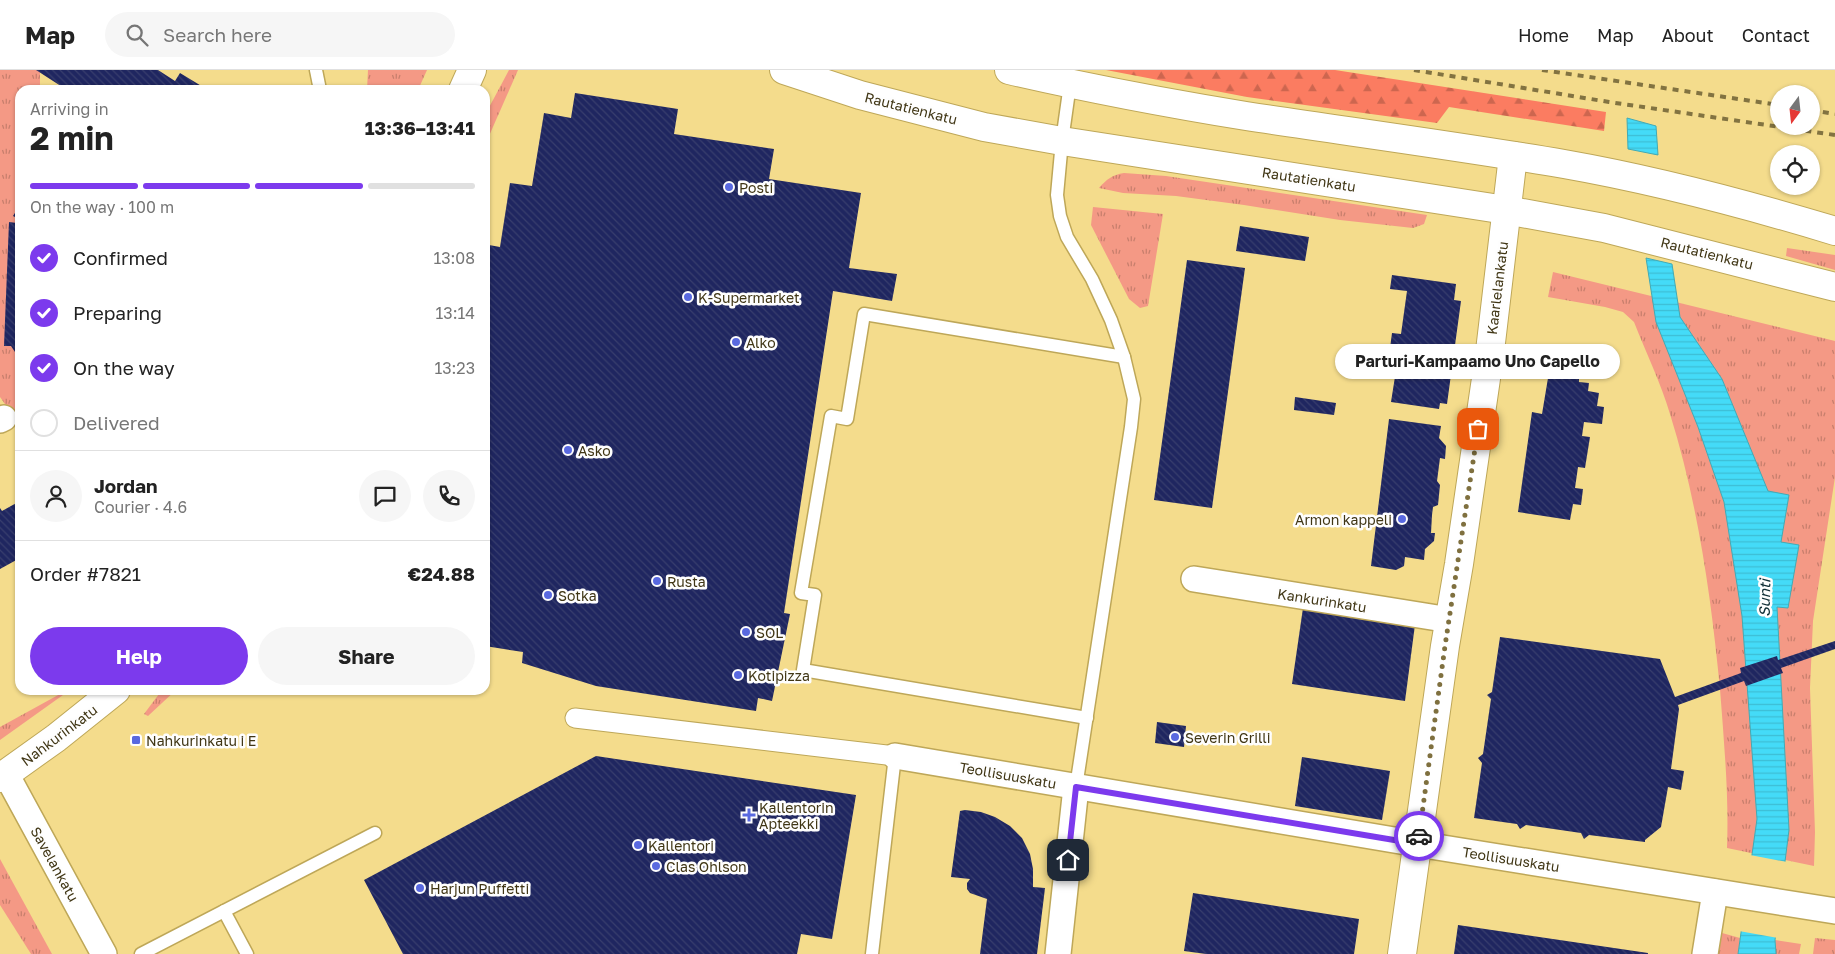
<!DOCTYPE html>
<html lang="en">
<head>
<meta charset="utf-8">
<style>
  body { margin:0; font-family:"Golos Text",sans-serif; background:#f6f6f6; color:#222; height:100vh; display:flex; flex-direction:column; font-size:19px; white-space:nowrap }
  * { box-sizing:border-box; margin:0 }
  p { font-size:16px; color:#767676 }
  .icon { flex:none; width:28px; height:28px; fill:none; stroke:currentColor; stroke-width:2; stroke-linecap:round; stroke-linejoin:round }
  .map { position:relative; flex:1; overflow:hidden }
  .details { position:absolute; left:15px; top:15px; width:475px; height:610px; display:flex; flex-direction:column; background:#fff; border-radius:15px; box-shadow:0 1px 4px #0004 }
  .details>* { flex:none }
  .needle { width:32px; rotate:195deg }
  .controls { position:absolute; left:1770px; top:15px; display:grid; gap:10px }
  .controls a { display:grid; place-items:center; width:50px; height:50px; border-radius:50%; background:#fff; box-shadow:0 1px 4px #0004; font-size:25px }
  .pin { position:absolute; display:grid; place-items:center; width:42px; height:42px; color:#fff; margin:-21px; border-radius:10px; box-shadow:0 2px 8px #0006 }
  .courier { position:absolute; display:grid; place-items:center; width:50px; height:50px; margin:-25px; border:4px solid #7c3aed; border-radius:50%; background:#fff; color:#222; box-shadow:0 1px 6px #0007 }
  .bubble { position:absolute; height:35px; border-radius:18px; background:#fff; box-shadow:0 1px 4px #0004; font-size:16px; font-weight:700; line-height:35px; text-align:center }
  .overview em { font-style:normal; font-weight:700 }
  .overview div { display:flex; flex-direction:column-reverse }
  .overview { display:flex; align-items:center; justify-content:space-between; height:85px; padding:0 15px }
  h1 { font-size:32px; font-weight:700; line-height:38px }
  .bar { display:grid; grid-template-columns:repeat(4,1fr); gap:8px 5px; align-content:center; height:60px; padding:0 15px }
  .bar i { height:6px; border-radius:4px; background:#e0e0e0 }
  .bar .on { background:#7c3aed }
  .bar p { grid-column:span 4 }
  .line { display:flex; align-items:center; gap:12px; padding:0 15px; border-top:1px solid #e0e0e0 }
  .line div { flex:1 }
  .round { display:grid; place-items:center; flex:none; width:52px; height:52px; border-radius:26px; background:#f6f6f6 }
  ol { padding:0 15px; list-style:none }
  li { display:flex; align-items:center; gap:15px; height:55px }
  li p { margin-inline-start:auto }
  li .icon { padding:5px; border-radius:50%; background:#7c3aed; color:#fff; stroke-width:4 }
  li:last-child { color:#767676 }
  li i { width:28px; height:28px; border:2px solid #e0e0e0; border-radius:50% }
  .button { display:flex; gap:10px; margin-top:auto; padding:10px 15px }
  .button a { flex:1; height:58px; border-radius:30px; background:#7c3aed; color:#fff; font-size:20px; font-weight:700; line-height:58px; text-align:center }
  .button a+a { background:#f6f6f6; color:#222 }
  header { display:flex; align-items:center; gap:30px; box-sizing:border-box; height:70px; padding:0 25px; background:#fff; border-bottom:1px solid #e0e0e0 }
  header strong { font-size:24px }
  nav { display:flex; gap:28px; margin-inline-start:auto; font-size:18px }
  .search { width:350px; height:45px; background:#f6f6f6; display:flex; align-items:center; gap:12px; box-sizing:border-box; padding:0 18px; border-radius:28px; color:#767676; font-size:19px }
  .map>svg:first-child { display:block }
  .grass { fill:url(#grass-tufts) }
  .forest { fill:url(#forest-firs) }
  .water { fill:url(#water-rules); stroke:#43aab4 }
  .pier { fill:#f4dc8c }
  .building { fill:url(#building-back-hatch) }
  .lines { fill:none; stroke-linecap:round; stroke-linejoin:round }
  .service-casing { stroke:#bea758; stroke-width:15 }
  .pedestrian-casing { stroke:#bea758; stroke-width:21 }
  .minor-casing { stroke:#bea758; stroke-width:28 }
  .secondary-casing { stroke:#bea758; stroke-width:30 }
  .service { stroke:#fff; stroke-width:12 }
  .pedestrian { stroke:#fff; stroke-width:19 }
  .minor { stroke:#fff; stroke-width:25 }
  .secondary { stroke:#fff; stroke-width:28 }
  .rail { stroke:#827341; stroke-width:4; stroke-dasharray:6 6; stroke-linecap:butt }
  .done { stroke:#7f703f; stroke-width:5; stroke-dasharray:0 9 }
  .route { stroke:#7c3aed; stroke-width:6 }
  .poi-dot { fill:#5969e0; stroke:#fefefe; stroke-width:2 }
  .labels { text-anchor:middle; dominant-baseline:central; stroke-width:5; stroke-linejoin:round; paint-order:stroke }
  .street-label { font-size:14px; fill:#403615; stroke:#fefefe }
  .poi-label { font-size:14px; fill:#403615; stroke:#fefefe; text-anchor:start }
  .water-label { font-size:15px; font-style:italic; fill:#0f2e35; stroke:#fefefe }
</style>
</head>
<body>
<header>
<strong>Map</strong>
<div class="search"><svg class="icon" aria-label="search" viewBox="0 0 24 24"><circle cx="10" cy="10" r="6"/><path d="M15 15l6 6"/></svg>Search here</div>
<nav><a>Home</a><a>Map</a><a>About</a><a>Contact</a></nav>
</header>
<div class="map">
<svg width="1835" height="884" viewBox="0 0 1835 884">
  <defs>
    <pattern id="grass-tufts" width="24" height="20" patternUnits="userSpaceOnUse" patternTransform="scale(1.25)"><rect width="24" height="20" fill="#f49985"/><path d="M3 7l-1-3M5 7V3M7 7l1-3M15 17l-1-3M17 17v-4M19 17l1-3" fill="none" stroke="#c77e6c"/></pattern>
    <pattern id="forest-firs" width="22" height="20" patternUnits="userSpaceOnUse" patternTransform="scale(1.25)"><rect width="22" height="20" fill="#fb7c61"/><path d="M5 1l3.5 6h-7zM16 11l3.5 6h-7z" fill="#cd664f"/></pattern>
    <pattern id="water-rules" width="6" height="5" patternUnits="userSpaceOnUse" patternTransform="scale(1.25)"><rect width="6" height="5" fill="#44dbf8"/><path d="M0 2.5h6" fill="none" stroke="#3dbdd4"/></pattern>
    <pattern id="building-back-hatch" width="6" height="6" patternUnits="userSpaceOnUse" patternTransform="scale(1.25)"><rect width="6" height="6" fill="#1f2660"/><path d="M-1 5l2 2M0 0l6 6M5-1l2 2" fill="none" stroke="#383e6d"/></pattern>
  </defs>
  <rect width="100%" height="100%" fill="#f4dc8c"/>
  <g class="grass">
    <path d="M0,0h40v20h-20v325l-8,-1 -12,-17z"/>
    <path d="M368,0h59l-9,20h-51z"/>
    <path d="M509,0h9l-33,75v-30z"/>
    <path d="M1124,103l42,3 261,39 -3,9 -11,4 -73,-8 -96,-15 -68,-9 -53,-3 -24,-5c8,-9 13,-13 25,-15z"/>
    <path d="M1093,137l70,7 -15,92 -8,2 -11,-9 -38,-74z"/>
    <path d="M1787,178l48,7v15l-49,-14z"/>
    <path d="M1553,202l282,69v136l-22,144 -3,67 5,144 -1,34 -87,-18c2,-53 -3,-106 -7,-159 -9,-93 -22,-185 -50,-275 -9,-31 -24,-61 -36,-92l-11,-10 -18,-5 -57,-10z"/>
    <path d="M162,620h14l-28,26 -4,-2z"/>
    <path d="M60,624l3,1 -63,45v-13z"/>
    <path d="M0,789l52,95h-21l-31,-49z"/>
    <path d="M1715,861l25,7 -2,16h-27z"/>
    <path d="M1815,868l20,2v14h-22z"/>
    <path d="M1775,870l26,4 -2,10h-23z"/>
  </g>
  <path class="forest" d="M1106,0h229l271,42 -2,19 -155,-24 -12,16 -190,-26z"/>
  <g class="water">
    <path d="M1627,48l29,8 2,29 -30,-6z"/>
    <path d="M1646,188l26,6 8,53 42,62 46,112 21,4 -8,47 18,3 -11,63 -11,-1 12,223 -14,110 1,14h-38l19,-135 -15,-203 -18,-114 -26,-75 -42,-105z"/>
  </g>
  <path class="pier" d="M1750,785l37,7 -9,76 -39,-7z"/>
  <g class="building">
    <path d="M36,0h122l17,11 5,-8 28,17h-141z"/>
    <path d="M575,23l103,16 -4,25 100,15 -5,30 92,14 -12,75 48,6 -5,27 -59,-10 -49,322 6,1 -18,87 -14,-3 -2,13 -160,-25 -74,-23 1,-11 -38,-6v-391h3l1,-10 11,2 10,-64 22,3 12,-73 27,5z"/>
    <path d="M20,135v149l-3,1 -6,-9h-7l5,-124 8,1v-5l-4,-2z"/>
    <path d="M1240,156l69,11 -4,24 -69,-10z"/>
    <path d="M1187,190l58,8 -33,240 -58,-8z"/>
    <path d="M1392,205l64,9 -2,16 7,1 -14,103 -7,-1 -1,6 -48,-7 6,-38 -9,-1 4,-30 9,1 6,-43 -17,-2z"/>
    <path d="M1555,304l24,4v4l10,1 -1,8 11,2 -2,13 7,1 -2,17 -18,-2 -2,14 8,1 -5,31 -7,-1 -3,21 8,1 -2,16 -8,-1 -3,16 -52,-8 14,-100 10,2 6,-36h6z"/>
    <path d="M1295,327l41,6 -2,12 -40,-5z"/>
    <path d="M1389,349l52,7 -2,12 7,8 -1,13 -5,-1 -3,23 3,4 -2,20 -5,2 -1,8 -1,18h4l-1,8 -9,8 -1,11 -19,-3 -1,9 -8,4 -25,-4z"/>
    <path d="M20,431v57l-20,11v-61l2,3z"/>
    <path d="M1304,531l112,16 -11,84 -113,-17z"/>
    <path d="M1500,567l160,22 15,38 66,-24 -1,-5 37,-12 1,4 57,-19v8l-54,19 2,5 -37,13 -2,-5 -66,24 1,4 -8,60 13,2 -3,19 -13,-3 -7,40 -16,13v2l-56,-7 -5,4 -3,-6 -55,-8 -6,4 -3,-5 -43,-6 8,-55 -4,-5 5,-4 8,-55 -4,-4 5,-3z"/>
    <path d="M1157,652l29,4 -2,21 -29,-4z"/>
    <path d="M596,686l260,39 -24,144 -31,-5 -4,20h-394l-39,-74z"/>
    <path d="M1302,687l88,14 -8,49 -87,-14z"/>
    <path d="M965,740l16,2 14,5 15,9 12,12 8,16 3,15v18l12,1 -8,66h-57l7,-55 -17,-6 -3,-4v-6l3,-4 -19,-2 9,-66z"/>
    <path d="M1193,823l166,26 -5,35h-148l-22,-3z"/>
    <path d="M1458,855l190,28v1h-194z"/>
  </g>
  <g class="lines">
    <defs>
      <g id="service">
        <path d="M316,0l4,20"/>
        <path d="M1070,14l-8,57 -5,54 3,21 7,21 25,42 19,41 13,37 10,42 -3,28 -55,360"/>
        <path d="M1087,648l-284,-48 12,-75 -14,-2 30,-177 16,3 17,-105 260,43"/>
        <path d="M224,841l23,43"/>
        <path d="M141,884l234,-121"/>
        <path d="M872,884l23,-198"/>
      </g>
      <path id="pedestrian" d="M575,648l320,38"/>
      <g id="minor">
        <path d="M0,350l4,-2"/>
        <path d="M1194,509l256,41"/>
        <path d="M895,686l523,88 417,67"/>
        <path d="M6,704l98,180"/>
        <path d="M1058,884l18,-167"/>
        <path d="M1705,884l10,-62"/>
      </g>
      <g id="secondary">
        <path d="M784,0l76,25 124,32 78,14 444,69 98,18 231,59"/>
        <path d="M1009,0c78,18 157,33 237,46 106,16 212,30 318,48 91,16 182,40 271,67"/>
        <path d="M463,20l9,-20"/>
        <path d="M0,708l56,-40 60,-48"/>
        <path d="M1402,884l43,-308 14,-82 31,-213 23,-195"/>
      </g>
    </defs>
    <use href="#service" class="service-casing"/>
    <use href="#pedestrian" class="pedestrian-casing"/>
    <use href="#minor" class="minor-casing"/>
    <use href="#secondary" class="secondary-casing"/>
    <use href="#service" class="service"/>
    <use href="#pedestrian" class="pedestrian"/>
    <use href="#minor" class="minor"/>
    <use href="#secondary" class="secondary"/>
    <g class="rail">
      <path d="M1414,0l195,32 226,33"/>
      <path d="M1542,0l237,35"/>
      <path d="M1811,40l24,4"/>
    </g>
  </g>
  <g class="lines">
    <path class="done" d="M1419,766l26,-190 33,-217"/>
    <path class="route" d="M1068,790l8,-73 342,57 1,-8"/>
  </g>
  <g class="poi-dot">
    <circle cx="729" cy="117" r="5"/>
    <circle cx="688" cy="227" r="5"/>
    <circle cx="736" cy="272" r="5"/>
    <circle cx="568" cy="380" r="5"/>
    <circle cx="1402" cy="449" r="5"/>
    <circle cx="657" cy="511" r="5"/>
    <circle cx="548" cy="525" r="5"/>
    <circle cx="746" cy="562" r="5"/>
    <circle cx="738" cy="605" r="5"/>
    <circle cx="1175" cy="667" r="5"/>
    <rect x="131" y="665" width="10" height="10" rx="2.5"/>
    <path d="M746.5 737.5h5v5h5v5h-5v5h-5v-5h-5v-5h5z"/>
    <circle cx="638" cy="775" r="5"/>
    <circle cx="656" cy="796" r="5"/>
    <circle cx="420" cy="818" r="5"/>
  </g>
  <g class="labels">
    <g class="street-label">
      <text transform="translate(911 38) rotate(14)">Rautatienkatu</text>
      <text transform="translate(1309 109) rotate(9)">Rautatienkatu</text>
      <text transform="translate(1707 183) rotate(14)">Rautatienkatu</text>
      <text transform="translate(1497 218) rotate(-83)">Kaarlelankatu</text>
      <text transform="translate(1322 530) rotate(9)">Kankurinkatu</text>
      <text transform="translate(59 665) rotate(-37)">Nahkurinkatu</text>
      <text transform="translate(1008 705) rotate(10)">Teollisuuskatu</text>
      <text transform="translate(1511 789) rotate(9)">Teollisuuskatu</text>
      <text transform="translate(55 794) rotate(61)">Savelankatu</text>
    </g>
    <g class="poi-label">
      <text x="739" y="117">Posti</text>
      <text x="698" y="227">K-Supermarket</text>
      <text x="746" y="272">Alko</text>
      <text x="578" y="380">Asko</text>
      <text x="1392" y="449" text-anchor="end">Armon kappeli</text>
      <text x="667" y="511">Rusta</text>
      <text x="558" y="525">Sotka</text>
      <text x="756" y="562">SOL</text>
      <text x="748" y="605">Kotipizza</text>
      <text x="1185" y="667">Severin Grilli</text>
      <text x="146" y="670">Nahkurinkatu i E</text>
      <text x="759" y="737">Kallentorin<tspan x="759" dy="16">Apteekki</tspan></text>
      <text x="648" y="775">Kallentori</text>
      <text x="666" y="796">Clas Ohlson</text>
      <text x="430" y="818">Harjun Puffetti</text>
    </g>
    <g class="water-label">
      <text transform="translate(1764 528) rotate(-89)">Sunti</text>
    </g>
  </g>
</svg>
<div class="controls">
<a><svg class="needle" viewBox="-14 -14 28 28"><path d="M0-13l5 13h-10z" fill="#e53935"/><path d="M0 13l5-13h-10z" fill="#767676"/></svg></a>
<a><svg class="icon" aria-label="locate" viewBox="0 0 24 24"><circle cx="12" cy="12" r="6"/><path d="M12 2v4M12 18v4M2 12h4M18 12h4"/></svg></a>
</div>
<div class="pin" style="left:1478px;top:359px;background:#ea580c"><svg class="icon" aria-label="bag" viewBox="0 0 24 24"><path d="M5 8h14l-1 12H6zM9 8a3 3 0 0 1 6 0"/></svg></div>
<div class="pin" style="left:1068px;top:790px;background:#1f2937"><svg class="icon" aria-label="home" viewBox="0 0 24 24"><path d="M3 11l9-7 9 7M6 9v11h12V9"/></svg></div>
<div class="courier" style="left:1419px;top:766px"><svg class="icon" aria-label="car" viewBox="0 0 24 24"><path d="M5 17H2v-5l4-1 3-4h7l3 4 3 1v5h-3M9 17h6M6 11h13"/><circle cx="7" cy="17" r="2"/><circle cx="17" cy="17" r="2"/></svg></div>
<div class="bubble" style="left:1335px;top:274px;width:285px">Parturi-Kampaamo Uno Capello</div>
<section class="details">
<div class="overview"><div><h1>2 min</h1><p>Arriving in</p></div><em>13:36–13:41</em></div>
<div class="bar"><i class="on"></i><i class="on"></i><i class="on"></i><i></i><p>On the way · 100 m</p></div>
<ol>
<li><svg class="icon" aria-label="check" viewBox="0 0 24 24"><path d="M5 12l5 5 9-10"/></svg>Confirmed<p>13:08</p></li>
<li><svg class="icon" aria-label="check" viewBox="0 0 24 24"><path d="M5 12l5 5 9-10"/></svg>Preparing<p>13:14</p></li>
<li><svg class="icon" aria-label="check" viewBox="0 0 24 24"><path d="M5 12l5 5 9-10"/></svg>On the way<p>13:23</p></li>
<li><i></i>Delivered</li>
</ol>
<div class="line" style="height:90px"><a class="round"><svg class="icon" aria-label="person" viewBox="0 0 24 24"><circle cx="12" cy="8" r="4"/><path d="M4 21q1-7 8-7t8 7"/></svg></a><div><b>Jordan</b><p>Courier · 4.6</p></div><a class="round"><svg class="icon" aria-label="chat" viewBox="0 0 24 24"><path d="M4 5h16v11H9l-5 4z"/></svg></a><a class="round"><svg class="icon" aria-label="phone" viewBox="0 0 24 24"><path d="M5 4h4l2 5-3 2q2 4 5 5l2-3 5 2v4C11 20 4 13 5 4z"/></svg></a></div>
<div class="line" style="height:65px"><div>Order #7821</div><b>€24.88</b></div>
<div class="button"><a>Help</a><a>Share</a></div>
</section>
</div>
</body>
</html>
